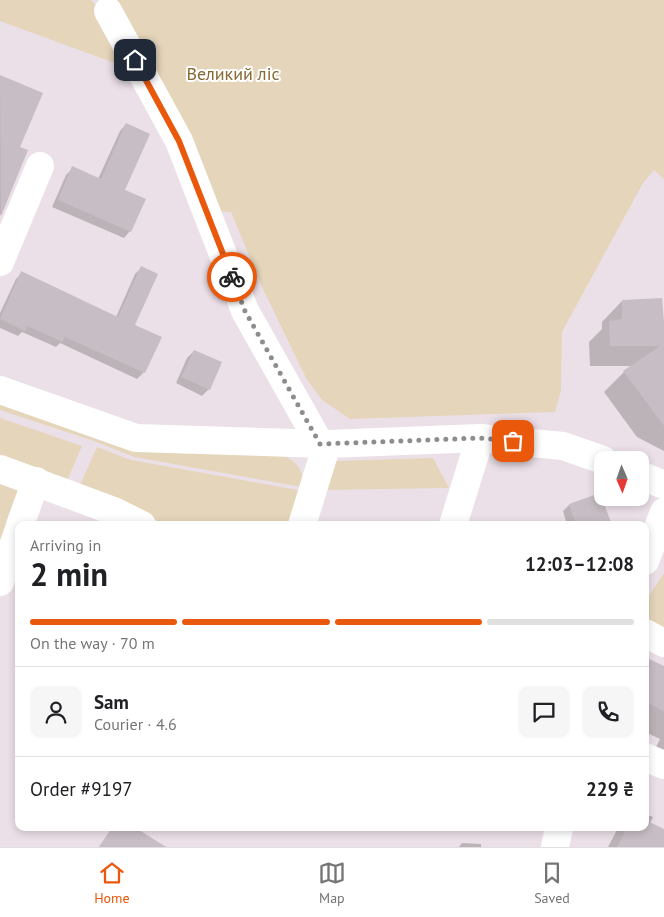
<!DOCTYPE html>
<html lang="en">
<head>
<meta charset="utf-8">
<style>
  body { margin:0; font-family:"PT Sans",sans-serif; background:#f6f6f6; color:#202124; height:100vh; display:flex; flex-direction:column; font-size:19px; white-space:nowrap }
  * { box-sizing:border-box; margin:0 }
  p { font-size:16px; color:#757577 }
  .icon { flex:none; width:28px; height:28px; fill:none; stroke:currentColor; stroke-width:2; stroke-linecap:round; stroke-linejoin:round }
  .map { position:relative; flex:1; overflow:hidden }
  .panel { position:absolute; left:15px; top:521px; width:634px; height:310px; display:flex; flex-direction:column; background:#fff; border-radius:10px; box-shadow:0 2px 8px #0003 }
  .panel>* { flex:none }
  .needle { width:32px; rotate:178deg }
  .fabs { position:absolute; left:594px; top:451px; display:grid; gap:10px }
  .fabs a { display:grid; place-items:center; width:55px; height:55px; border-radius:10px; background:#fff; box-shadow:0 2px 8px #0003; font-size:25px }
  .pin { position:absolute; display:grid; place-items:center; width:42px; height:42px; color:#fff; margin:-21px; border-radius:10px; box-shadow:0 2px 8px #0006 }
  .courier { position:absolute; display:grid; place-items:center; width:50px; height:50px; margin:-25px; border:4px solid #ea580c; border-radius:50%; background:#fff; color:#222; box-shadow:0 1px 6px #0007 }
  .summary em { font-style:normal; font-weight:800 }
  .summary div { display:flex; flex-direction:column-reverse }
  .summary { display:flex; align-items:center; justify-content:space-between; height:85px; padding:0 15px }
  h1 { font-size:32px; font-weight:800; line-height:38px }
  .bar { display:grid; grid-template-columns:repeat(4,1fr); gap:8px 5px; align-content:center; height:60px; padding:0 15px }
  .bar i { height:6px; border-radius:4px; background:#e0e0e0 }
  .bar .active { background:#ea580c }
  .bar p { grid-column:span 4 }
  .line { display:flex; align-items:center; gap:12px; padding:0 15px; border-top:1px solid #e0e0e0 }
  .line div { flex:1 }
  .round { display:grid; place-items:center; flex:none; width:52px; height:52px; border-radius:10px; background:#f6f6f6 }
  .dock { display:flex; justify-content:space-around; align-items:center; height:70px; border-top:1px solid #e0e0e0; background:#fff; font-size:14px; color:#757577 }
  .dock a { display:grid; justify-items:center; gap:2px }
  .dock .active { color:#ea580c }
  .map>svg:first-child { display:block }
  .green { fill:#e5d5bb }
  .shadow { fill:#0003 }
  .building { fill:#c7bdc4 }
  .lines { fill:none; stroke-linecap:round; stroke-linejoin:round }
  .minor { stroke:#fff; stroke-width:28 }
  .done { stroke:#8c8e8c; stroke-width:5; stroke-dasharray:0 9 }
  .route { stroke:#ea580c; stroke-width:6 }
  .labels { text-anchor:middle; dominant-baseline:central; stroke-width:4; stroke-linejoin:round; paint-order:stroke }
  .park-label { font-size:18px; fill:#866933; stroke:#fff }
</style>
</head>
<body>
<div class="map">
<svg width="664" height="847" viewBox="0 0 664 847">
  <rect width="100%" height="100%" fill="#ece0e8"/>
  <g class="green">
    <path d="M0,0h91l12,13 28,56 -131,-48z"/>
    <path d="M107,0h557v179l-10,-9 -11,13 -81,149 -1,59 -6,21 -205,7 -28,-19 -16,-22 -44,-91 -31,-75 -17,-1z"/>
    <path d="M0,399l283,57c15,5 22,16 19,31l-168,-30 -40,-16 -94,-31z"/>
    <path d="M0,418l82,28 -16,37 -31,-11 -35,101z"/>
    <path d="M97,447l34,13 167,30 -9,35h-123l-46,-22 -41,-16z"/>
    <path d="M433,458l16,30 -126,2 13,-29z"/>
    <path d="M664,573v60l-19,-9v-22z"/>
  </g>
  <g class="shadow">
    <path d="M0,76l41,18 -22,54 7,3 -26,65z"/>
    <path d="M126,124l-2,66 6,41 -6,7 -72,-31 14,-32 7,-7 25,11 22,-48z"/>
    <path d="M141,268l-8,57 11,47 -7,7 -77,-36 -4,4 -34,-15 -4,4 -18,-8v-15l16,-34 6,-6 94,44 19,-43z"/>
    <path d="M622,301l42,36v114l-27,-14 -33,-45 20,-20 9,-6h-43l-1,-24 13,-13v-7z"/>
    <path d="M194,351l15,38 -7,7 -26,-13 11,-25z"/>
    <path d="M569,505l41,20h-43l-4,-14z"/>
    <path d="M645,658l19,9v96l-13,-6 9,-18 -15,-7z"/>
    <path d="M645,814l8,3 -3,6 14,7 -2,17h-54l10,-19h27z"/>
    <path d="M112,828h22l30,19h-65z"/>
    <path d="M462,843l19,1v3h-22z"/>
  </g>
  <g class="building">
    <path d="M0,75l43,18 -23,54 8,3 -27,66z"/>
    <path d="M126,123l24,11 -25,56 21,9 -15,33 -73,-32 14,-34 29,13z"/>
    <path d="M141,266l17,8 -23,51 27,12 -17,36 -80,-36 -2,5 -36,-16 -2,5 -25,-12 21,-48 97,46z"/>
    <path d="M662,298l2,24v104l-41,-55 37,-25h-50l-1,-25 13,-2v-19z"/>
    <path d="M194,350l28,12 -12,28 -29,-13z"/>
    <path d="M600,493l12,32h-36l-7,-21z"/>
    <path d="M645,657l19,9v45l-19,-9z"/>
    <path d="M645,820l19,9v18h-47l10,-19h18z"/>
    <path d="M112,828h24l30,19h-67z"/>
  </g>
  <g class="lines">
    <g class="minor">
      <path d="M108,11l71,130 66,170 75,133"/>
      <path d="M0,262l40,-96"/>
      <path d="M0,390l136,48 191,6 153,-6 83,8 40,14"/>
      <path d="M0,469l116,43 26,13"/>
      <path d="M640,475l24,10"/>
      <path d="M20,525l16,-44"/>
      <path d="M302,525l25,-81"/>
      <path d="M453,525l27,-87"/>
      <path d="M645,561l19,-49"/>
      <path d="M0,582l19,-53"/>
      <path d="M645,633l19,10"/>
      <path d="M645,757l19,8"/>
      <path d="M555,847l4,-19"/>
    </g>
  </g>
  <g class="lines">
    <path class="done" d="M232,277l13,34 75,133 160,-6 33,3"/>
    <path class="route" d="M135,60l44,81 53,136"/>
  </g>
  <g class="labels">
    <g class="park-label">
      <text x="233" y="73">Великий ліс</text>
    </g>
  </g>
</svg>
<div class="fabs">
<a><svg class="needle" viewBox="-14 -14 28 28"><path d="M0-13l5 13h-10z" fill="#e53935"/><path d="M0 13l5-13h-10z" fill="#757577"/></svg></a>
</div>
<div class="pin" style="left:513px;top:441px;background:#ea580c"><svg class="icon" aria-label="bag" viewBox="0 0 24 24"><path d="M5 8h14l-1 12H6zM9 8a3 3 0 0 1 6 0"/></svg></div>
<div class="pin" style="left:135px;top:60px;background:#1f2937"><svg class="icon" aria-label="home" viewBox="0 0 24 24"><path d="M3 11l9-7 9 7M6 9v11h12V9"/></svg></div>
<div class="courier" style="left:232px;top:277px"><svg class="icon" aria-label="bike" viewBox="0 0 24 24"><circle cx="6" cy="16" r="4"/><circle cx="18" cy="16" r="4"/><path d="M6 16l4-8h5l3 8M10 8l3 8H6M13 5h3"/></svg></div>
<section class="panel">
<div class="summary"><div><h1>2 min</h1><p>Arriving in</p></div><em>12:03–12:08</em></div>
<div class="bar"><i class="active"></i><i class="active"></i><i class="active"></i><i></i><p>On the way · 70 m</p></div>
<div class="line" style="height:90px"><a class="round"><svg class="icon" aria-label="person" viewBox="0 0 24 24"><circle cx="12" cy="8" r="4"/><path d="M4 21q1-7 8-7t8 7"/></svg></a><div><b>Sam</b><p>Courier · 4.6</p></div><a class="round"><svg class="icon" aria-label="chat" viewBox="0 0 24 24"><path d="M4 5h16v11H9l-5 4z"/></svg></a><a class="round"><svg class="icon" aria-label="phone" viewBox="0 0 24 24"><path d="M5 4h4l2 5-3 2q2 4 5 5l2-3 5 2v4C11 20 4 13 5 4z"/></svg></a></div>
<div class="line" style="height:65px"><div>Order #9197</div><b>229 ₴</b></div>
</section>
</div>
<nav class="dock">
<a class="active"><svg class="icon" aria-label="home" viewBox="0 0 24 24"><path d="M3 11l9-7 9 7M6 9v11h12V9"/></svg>Home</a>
<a><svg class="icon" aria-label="map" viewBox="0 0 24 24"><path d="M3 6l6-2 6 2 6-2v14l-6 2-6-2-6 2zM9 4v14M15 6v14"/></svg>Map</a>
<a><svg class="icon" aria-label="saved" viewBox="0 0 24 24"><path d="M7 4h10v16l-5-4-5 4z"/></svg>Saved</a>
</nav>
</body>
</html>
